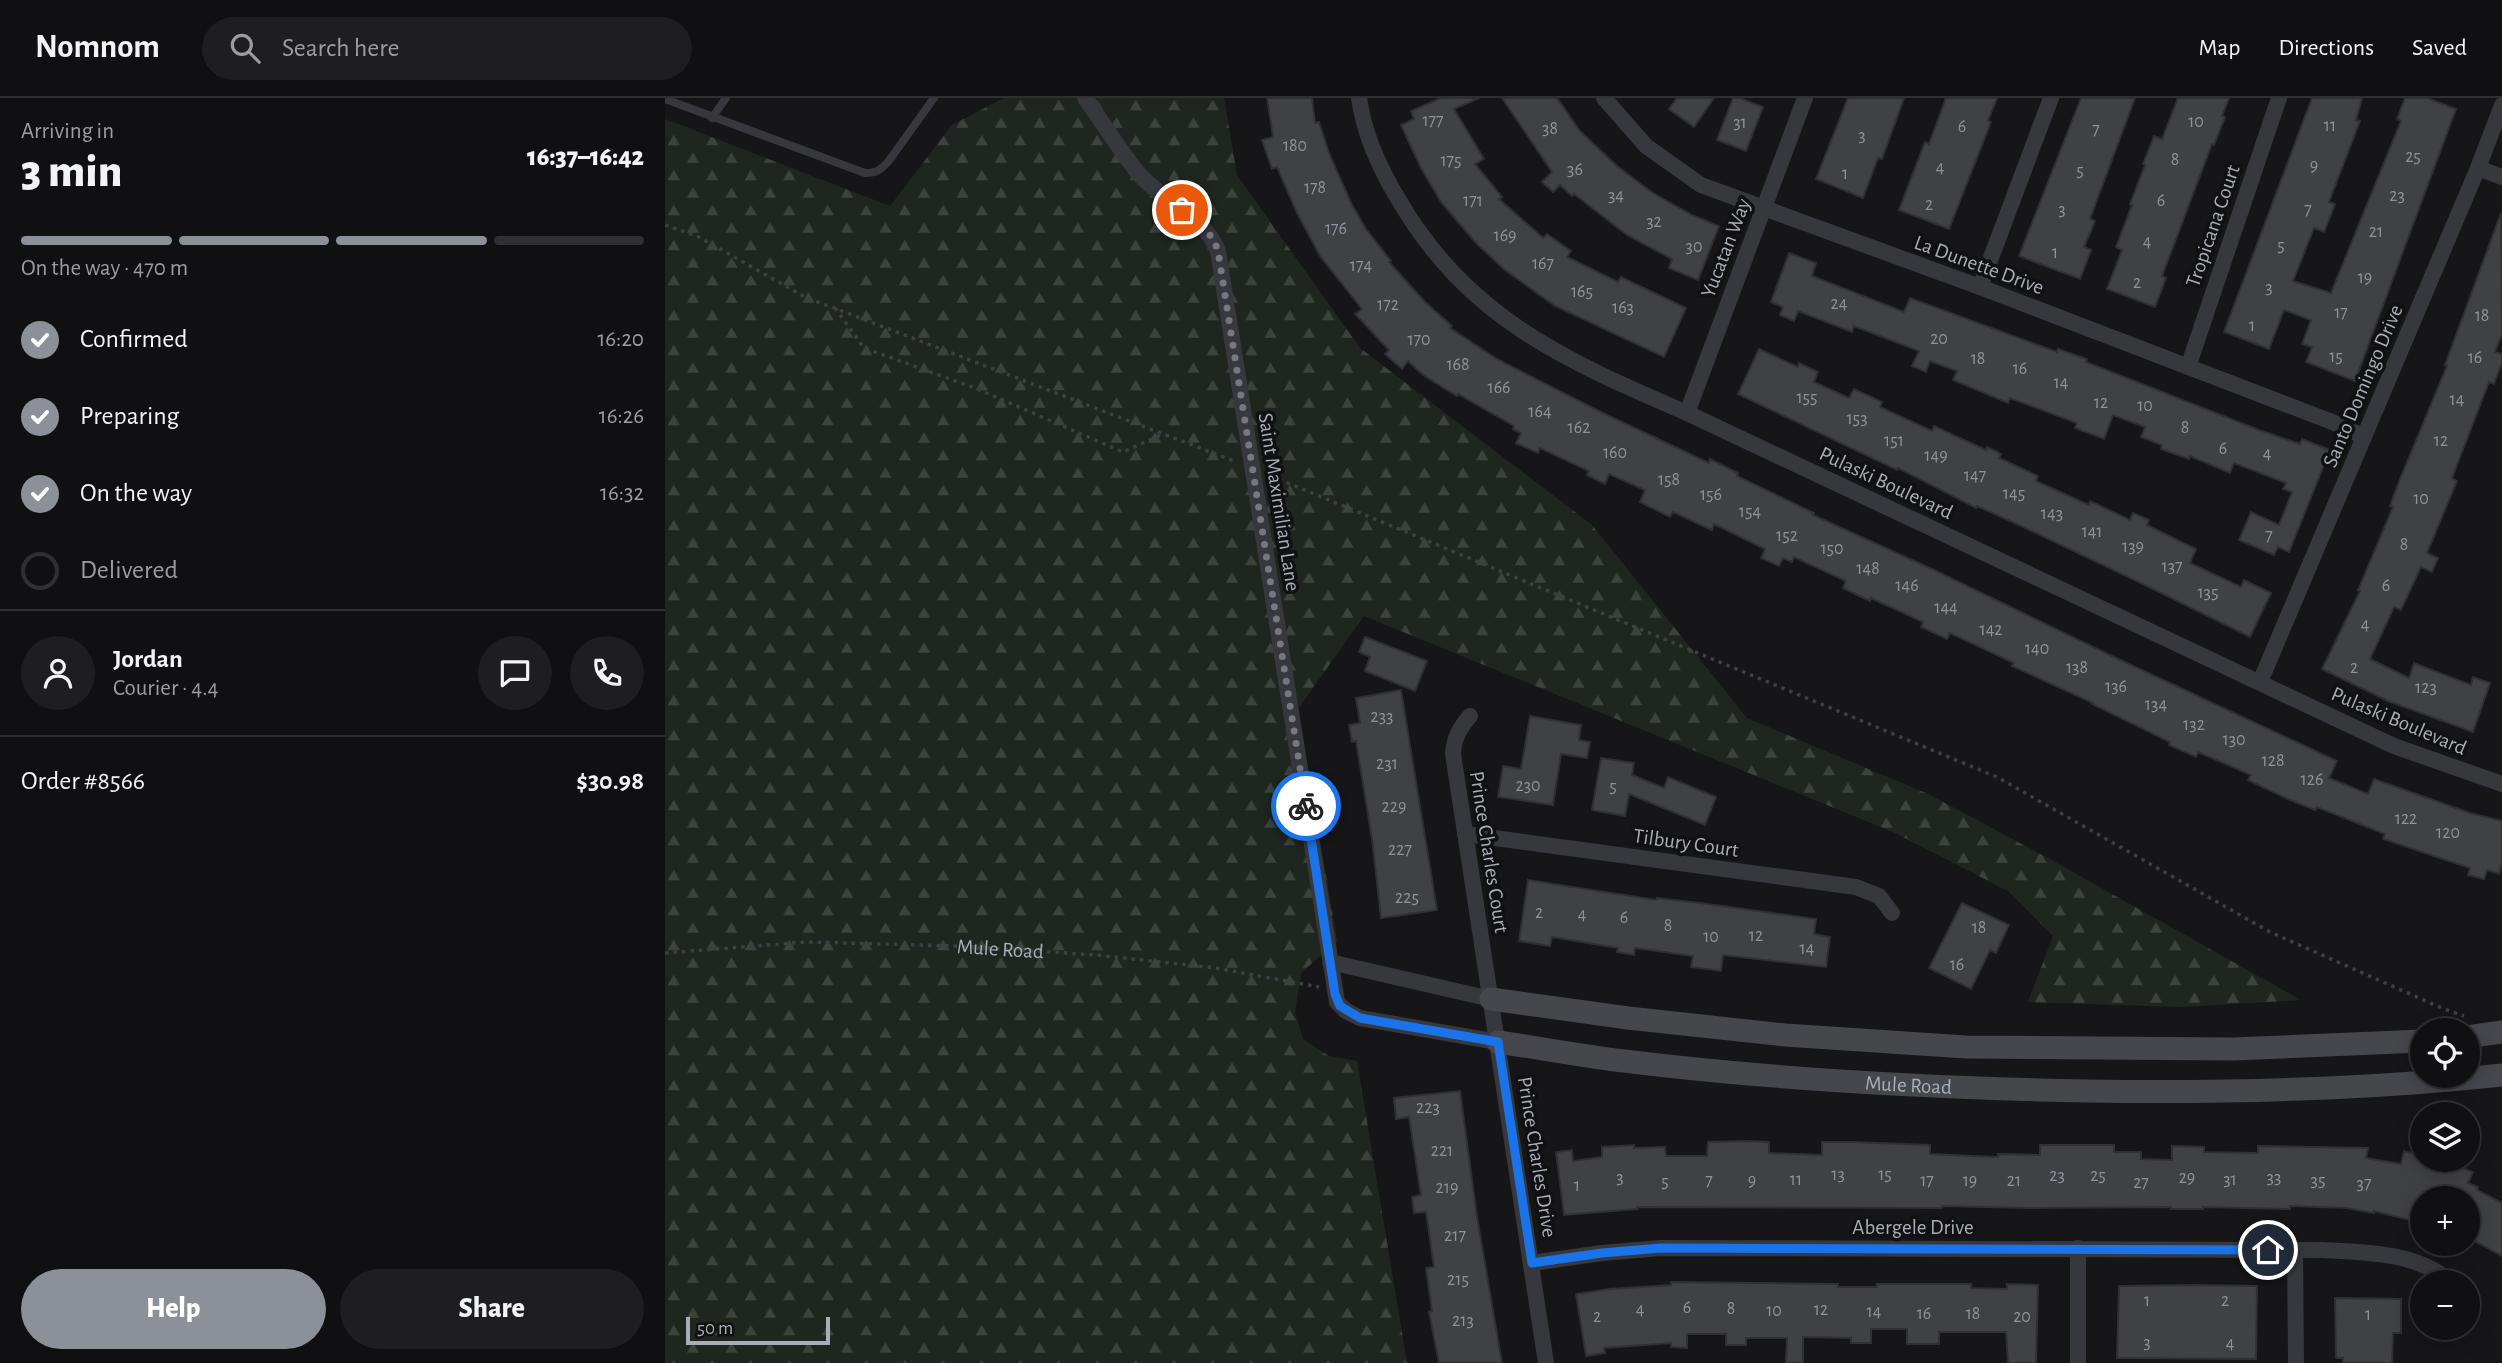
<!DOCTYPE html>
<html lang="en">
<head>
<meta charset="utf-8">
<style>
  body { margin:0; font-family:"Alegreya Sans",sans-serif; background:#1e1e20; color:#f1f3f6; height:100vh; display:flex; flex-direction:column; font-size:26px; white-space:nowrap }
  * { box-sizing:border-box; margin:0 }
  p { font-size:23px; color:#9c9d9f }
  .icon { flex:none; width:38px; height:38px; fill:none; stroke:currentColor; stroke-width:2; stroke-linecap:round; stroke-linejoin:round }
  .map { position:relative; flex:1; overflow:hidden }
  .side { display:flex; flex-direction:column; background:#101012; width:665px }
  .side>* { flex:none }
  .controls { position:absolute; left:1745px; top:920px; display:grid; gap:14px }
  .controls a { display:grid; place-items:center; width:70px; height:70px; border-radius:50%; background:#101012; box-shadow:0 4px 18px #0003,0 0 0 2px #303032; font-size:35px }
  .scale { position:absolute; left:21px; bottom:18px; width:144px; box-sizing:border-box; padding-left:7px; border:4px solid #a8adb8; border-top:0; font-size:19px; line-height:24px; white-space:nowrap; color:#a8adb8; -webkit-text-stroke:5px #111113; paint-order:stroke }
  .pin { position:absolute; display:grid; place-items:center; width:60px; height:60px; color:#fff; margin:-30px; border:4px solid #fff; border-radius:50%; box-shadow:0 2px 7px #0007 }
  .courier { position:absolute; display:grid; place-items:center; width:70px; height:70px; margin:-35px; border:5px solid #1a73e8; border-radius:50%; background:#fff; color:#222; box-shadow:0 2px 9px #0007 }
  .summary em { font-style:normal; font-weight:800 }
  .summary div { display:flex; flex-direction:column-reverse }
  .summary { display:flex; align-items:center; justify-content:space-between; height:119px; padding:0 21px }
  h1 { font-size:46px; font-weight:800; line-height:52px }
  .bar { display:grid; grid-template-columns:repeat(4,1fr); gap:10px 7px; align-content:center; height:84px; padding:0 21px }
  .bar i { height:9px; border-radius:5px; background:#303032 }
  .bar .on { background:#8c9099 }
  .bar p { grid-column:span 4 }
  .line { display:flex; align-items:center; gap:18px; padding:0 21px; border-top:2px solid #303032 }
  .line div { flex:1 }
  .round { display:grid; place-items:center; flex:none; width:74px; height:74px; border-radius:37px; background:#1e1e20 }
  ol { padding:0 21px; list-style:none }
  li { display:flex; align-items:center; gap:21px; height:77px }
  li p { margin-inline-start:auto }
  li .icon { padding:7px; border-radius:50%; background:#8c9099; color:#fff; stroke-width:4 }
  li:last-child { color:#9c9d9f }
  li i { width:38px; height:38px; border:4px solid #303032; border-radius:50% }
  .primary-button { display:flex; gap:14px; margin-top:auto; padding:14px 21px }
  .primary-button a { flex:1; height:80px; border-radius:42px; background:#8c9099; color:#fff; font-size:28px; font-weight:800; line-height:80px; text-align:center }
  .primary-button a+a { background:#1e1e20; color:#f1f3f6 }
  header { display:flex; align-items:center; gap:42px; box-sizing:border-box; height:98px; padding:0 35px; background:#101012; border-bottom:2px solid #303032 }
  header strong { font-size:33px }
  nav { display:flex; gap:38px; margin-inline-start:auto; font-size:24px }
  .search { width:490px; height:63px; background:#1e1e20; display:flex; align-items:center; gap:18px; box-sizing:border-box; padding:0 24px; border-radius:38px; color:#9c9d9f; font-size:26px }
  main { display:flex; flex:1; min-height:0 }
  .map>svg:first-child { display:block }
  .forest { fill:url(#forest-firs) }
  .building { fill:#404145; stroke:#303034; stroke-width:2 }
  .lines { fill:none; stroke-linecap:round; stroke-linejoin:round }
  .path { stroke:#3d3f44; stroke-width:3.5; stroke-dasharray:3.5 5; stroke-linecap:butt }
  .service { stroke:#37383d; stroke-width:8 }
  .minor { stroke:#37383d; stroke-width:16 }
  .secondary { stroke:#45474d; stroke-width:23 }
  .done { stroke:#757880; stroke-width:7; stroke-dasharray:0 12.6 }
  .route { stroke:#1a73e8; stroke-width:9 }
  .labels { text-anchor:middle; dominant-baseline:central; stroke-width:7; stroke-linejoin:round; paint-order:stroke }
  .number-label { font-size:18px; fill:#8e929b }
  .street-label { font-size:21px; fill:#a8adb8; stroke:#111113 }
</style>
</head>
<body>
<header>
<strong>Nomnom</strong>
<div class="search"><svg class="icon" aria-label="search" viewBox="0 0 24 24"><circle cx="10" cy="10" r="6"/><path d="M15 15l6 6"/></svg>Search here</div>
<nav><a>Map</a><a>Directions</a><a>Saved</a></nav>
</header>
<main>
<section class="side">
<div class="summary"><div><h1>3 min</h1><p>Arriving in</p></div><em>16:37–16:42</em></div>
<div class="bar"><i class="on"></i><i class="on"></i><i class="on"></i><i></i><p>On the way · 470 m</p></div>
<ol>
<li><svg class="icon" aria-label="check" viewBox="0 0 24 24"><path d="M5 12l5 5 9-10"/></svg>Confirmed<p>16:20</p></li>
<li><svg class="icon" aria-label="check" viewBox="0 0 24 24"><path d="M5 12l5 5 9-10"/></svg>Preparing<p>16:26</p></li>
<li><svg class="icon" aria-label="check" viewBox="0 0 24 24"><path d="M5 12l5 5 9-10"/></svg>On the way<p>16:32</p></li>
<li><i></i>Delivered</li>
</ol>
<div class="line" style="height:126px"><a class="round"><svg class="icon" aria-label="person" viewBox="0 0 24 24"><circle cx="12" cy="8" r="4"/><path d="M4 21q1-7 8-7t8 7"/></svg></a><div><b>Jordan</b><p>Courier · 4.4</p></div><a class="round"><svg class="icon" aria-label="chat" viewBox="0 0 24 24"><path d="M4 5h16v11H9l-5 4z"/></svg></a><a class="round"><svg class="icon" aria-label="phone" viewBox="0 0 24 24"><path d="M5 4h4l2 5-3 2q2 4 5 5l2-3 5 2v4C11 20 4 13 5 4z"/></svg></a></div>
<div class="line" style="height:91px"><div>Order #8566</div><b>$30.98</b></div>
<div class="primary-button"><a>Help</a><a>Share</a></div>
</section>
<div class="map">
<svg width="1837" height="1265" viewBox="0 0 1837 1265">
  <defs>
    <pattern id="forest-firs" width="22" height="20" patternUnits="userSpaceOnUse" patternTransform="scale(1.75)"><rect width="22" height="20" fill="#1e261f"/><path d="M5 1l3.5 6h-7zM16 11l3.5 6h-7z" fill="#3c433d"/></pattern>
  </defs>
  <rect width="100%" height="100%" fill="#161618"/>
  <path class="forest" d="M339,0h220l13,77 123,173 232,177 155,193 181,76 120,64 253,142 -118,7 -155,-5 25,-66 -45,-45 -115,-59 -529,-216 -66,93 39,232 -36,32 -6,39 8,27 26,17 28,5 50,302h-742v-1244l225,87 62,-81z"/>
  <g class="building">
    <path d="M602,0h45l3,25 4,-1 10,31 22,50 15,26 25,32 -2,1 36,40 27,24 -2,2 47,31 106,54 106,50 1,-4 28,14 -1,3 77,37 -1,2 119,54 182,88 223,104 -8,17 39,16 6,-15 96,34 32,8v41l-3,12 -12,-4 -3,9 -16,-4 2,-7 -87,-29 2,-5 -68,-27 -2,3 -27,-11 -40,-19 3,-5 -53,-23 -2,5 -27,-12 1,-3 -78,-38 1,-1 -81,-37 2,-3 -64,-30 -3,6 -26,-12 2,-5 -52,-24 -1,3 -27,-13 3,-7 -52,-24 -2,5 -9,-4 -4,8 -18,-8 4,-9 -51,-25 -2,6 -39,-18 -3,5 -30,-15 5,-12 -36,-16 -4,10 -18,-9 2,-4 -49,-23 -2,5 -22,-10 5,-10 -8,-4 1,-3 -56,-32 -1,2 -34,-21 -15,-14 -6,8 -17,-15 4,-4 -34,-36 7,-5 -42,-53 -24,-45 -19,-44 -5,2 -10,-29 11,-3z"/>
    <path d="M776,0h38l-25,11 30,50 -9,5 27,33 -3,2 44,39 4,-4 24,17 -4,6 51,25 3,-5 65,31 -22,49 -109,-51 -50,-36 -29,-27 -35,-41 -20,-34 -20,-43 13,-6 -3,-8z"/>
    <path d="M837,0h55l23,33 37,35 36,27 39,22 27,11 -21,54 -29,-12 3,-9 -45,-24 -53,-41 -2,2 -12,-11 -7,7 -11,-10 10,-10z"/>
    <path d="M1012,0h37l-20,29 -25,-18z"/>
    <path d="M1068,0h7l23,9 -17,44 -29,-11z"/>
    <path d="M1183,0h56l-22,61 -4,-1 -15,40 -47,-19z"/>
    <path d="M1281,0h51l-9,23 3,1 -42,107 -50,-19 26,-68 4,2z"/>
    <path d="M1416,0h54l-45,121 5,2 -11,26 7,3 -11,29 -61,-23z"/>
    <path d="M1513,0h51l-7,18 3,1 -11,28 -2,-1 -50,132 4,2 -11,29 -48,-18 15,-39 -6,-3 16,-42 -2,-1 15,-39 -2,-1 11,-28 8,3z"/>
    <path d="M1647,0h50l-6,22 4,1 -31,81 6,2 -11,28 -10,-4 -21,53 38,12 70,-172 -4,-2 8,-21h22l29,11 -101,272 -49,-19 6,-15 -10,-3 9,-24 -27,-10 -15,39 -45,-17z"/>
    <path d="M1836,115l1,121 -7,18 7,2v8l-8,22 -5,-2 -37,96 5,3 -30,72 11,5 -6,14 -11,-5 -20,43 -7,-3 -24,52 39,19 5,-15 57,22 2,-8 17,6 -17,49 -85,-31 -66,-32 38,-78 -2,-1 35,-83 -3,-1 10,-27 47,-113 -2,-1z"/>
    <path d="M1124,155l27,10 -4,13 92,36 6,-14 147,54 1,-3 29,10 -1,3 173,68 41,14 2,-5 28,11 -41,102 -11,-5 -4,8 -35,-15 12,-28 28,13 13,-33 -9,-3 3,-6 -52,-20 -4,10 -40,-17 -1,3 -28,-10 1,-4 -21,-8 4,-10 -32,-12 -9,24 -29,-11 2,-5 -67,-25 -2,5 -55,-23 4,-9 -27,-10 -4,11 -14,-6 7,-15 -65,-25 -2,6 -54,-21 -4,10 -14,-6 3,-8 -12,-5z"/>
    <path d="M1094,251l39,18 1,-4 19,9 -4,10 35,16 5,-9 28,13 -2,5 52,24 2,-5 52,24 1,-3 14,7 -2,4 39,18 -2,5 53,24 1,-4 40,19 3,-7 16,7 -2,5 49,24 -6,14 51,24 3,-7 27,13 -21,44 -103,-51 -130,-62 -40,-18 -1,2 -78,-40 -1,2 -159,-76z"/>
    <path d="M700,539l62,24 -12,30 -50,-20 5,-14 -11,-5z"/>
    <path d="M736,592l36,220 -56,8 -9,-79 -16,-98 -4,1 -3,-17 11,-2 -4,-25z"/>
    <path d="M865,618l51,9 -2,15 11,2 -3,16 -26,-4 -8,51 -55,-8 5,-31 18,3z"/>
    <path d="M936,660l33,5 -2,12 32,13 4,-11 48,20 -11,28 -76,-31 -4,22 -33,-6z"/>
    <path d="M863,782l128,20 1,-2 43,5 116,16 -2,15 16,3 -4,30 -103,-12 -2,16 -30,-4 2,-11 -58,-8 -1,7 -17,-3 1,-4 -66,-11 -2,9 -31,-5z"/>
    <path d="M1297,805l47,22 -13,28 -6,-3 -19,39 -42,-21z"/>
    <path d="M795,993l17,126 25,146h-63l-10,-51 3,-1 -6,-43 8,-1 -8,-55 -12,1 -2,-16 9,-2 -12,-78 -13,2 -2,-21z"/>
    <path d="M1084,1043l20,1v11l53,2v-13h32l76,3v9l68,3v-3l42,1v-10h74v7h27v7l31,1v-14l32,1v5l54,1v-7l110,2 -2,10 35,6 3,-13 18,5v4h21l30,12 -5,11 10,4 -1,3 25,13v53l-35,-19v-38h-45l-4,23 -44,-11v2l-27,-5 -57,-2v3l-87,-2v2h-32v-2l-142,1 -87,-2v2l-305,-1v2l-73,6 -8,-63 16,-2 1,11 29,-4v-10l32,-2v3l31,-1 1,9h41l1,-14z"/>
    <path d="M1006,1184l167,2v3h39v-3h94v4l36,1v-5l31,1 -2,78h-28l-2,-31h-67v12h-32v-15h-36v14h-20v-5l-48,-1v26h-17l1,-25h-41v7h-20v-11h-39v14l-16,-1v-4l-67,5 1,5 -19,3 -10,-62 33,-5 62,-4z"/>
    <path d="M1529,1187l63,1 -1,73 -139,-1 2,-72z"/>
    <path d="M1670,1200l66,1v34h-8l-1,30h-49v-5h-7z"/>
  </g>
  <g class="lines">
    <g class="path">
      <path d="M0,127l32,11 108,61 429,164"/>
      <path d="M170,210l29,40 111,40 148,64 40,-18"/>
      <path d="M606,378l726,301 273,155 174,77 20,7"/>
      <path id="s1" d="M0,855l141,-11 151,4 140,9 119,13 103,19"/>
    </g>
    <g class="service">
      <path d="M0,1l200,74c12,0 15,-3 23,-11l46,-64"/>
      <path d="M47,20l14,-20"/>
    </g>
    <g class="minor">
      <path d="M420,0c18,25 34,51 53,75 24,28 66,42 80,78l119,751 9,9 14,7 138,24"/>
      <path d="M694,0c5,35 20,69 38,99 70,121 167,163 290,216l707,333 108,38"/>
      <path d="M939,0l42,48 55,39 279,102 360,138 24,12"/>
      <path d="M1813,70l24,9"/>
      <path d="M1315,189l71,-189"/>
      <path d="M1523,269l91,-269"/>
      <path d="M1022,315l118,-315"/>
      <path d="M1595,584l218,-514 24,-63"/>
      <path d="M805,618c-11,13 -16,22 -17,38l93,609"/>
      <path d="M800,736l391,53 23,9 13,17"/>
      <path d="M665,864l161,37"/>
      <path d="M1630,1152l1,113"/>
      <path d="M867,1165l70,-10 59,-5 660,2c41,2 99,2 130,33"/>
      <path d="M1413,1265v-115"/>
    </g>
    <g class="secondary">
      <path d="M826,901l137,19 157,17 181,12 268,2 188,-8"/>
      <path d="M1802,939l35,-5"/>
      <path id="s2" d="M833,944c42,6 84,14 126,19 154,19 310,27 465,30 138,2 276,-1 413,-16"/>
    </g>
  </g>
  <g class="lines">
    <path class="done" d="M517,112l31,28 5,13 88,555"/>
    <path class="route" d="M641,708l29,188 5,12 20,12 138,24 34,221 70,-10 59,-5 607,2"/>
  </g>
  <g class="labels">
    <g class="number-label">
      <text x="768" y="23">177</text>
      <text x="1531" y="24">10</text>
      <text x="1075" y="25">31</text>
      <text x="1665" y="28">11</text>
      <text x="1297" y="29">6</text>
      <text x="885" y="31">38</text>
      <text x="1431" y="32">7</text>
      <text x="1197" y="38">3</text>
      <text x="630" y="48">180</text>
      <text x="1748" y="59">25</text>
      <text x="1510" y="62">8</text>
      <text x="786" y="63">175</text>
      <text x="1649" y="68">9</text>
      <text x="1275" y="70">4</text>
      <text x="910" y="72">36</text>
      <text x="1415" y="73">5</text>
      <text x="1180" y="76">1</text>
      <text x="650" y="90">178</text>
      <text x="951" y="98">34</text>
      <text x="1732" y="98">23</text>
      <text x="808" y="103">171</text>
      <text x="1496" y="103">6</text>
      <text x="1264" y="107">2</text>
      <text x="1397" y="112">3</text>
      <text x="1643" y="112">7</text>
      <text x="989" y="124">32</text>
      <text x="671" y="131">176</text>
      <text x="1711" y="134">21</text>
      <text x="840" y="138">169</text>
      <text x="1482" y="144">4</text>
      <text x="1616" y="148">5</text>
      <text x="1029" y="149">30</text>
      <text x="1390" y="155">1</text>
      <text x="878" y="166">167</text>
      <text x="696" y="168">174</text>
      <text x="1700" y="180">19</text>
      <text x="1472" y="185">2</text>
      <text x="1604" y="190">3</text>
      <text x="917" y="194">165</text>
      <text x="1174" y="206">24</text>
      <text x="723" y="207">172</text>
      <text x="958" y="210">163</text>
      <text x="1676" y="215">17</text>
      <text x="1817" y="218">18</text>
      <text x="1587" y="228">1</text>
      <text x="1274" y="241">20</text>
      <text x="754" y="242">170</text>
      <text x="1671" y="259">15</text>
      <text x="1810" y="260">16</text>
      <text x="1313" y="261">18</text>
      <text x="793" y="267">168</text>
      <text x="1355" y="271">16</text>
      <text x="1396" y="285">14</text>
      <text x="834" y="290">166</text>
      <text x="1142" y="300">155</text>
      <text x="1792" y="302">14</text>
      <text x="1436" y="305">12</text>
      <text x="1480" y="308">10</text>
      <text x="875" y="314">164</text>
      <text x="1192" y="321">153</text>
      <text x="914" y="330">162</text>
      <text x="1520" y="330">8</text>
      <text x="1229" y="343">151</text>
      <text x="1776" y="343">12</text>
      <text x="1558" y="351">6</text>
      <text x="950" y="355">160</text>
      <text x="1602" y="356">4</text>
      <text x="1271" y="358">149</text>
      <text x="1310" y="378">147</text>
      <text x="1004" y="382">158</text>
      <text x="1349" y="396">145</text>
      <text x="1046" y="397">156</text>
      <text x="1756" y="401">10</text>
      <text x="1085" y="414">154</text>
      <text x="1387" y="416">143</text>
      <text x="1427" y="434">141</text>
      <text x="1122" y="438">152</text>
      <text x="1604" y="438">7</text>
      <text x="1739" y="447">8</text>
      <text x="1468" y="449">139</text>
      <text x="1167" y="451">150</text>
      <text x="1507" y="469">137</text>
      <text x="1203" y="471">148</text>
      <text x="1242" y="488">146</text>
      <text x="1721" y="488">6</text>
      <text x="1543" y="495">135</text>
      <text x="1281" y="510">144</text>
      <text x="1700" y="527">4</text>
      <text x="1326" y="532">142</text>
      <text x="1372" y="551">140</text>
      <text x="1412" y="570">138</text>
      <text x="1689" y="570">2</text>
      <text x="1451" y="589">136</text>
      <text x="1761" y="590">123</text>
      <text x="1491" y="607">134</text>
      <text x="717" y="619">233</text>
      <text x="1529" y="627">132</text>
      <text x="1569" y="642">130</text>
      <text x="1608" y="663">128</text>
      <text x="722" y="666">231</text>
      <text x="1647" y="682">126</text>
      <text x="863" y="688">230</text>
      <text x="948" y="689">5</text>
      <text x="729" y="709">229</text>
      <text x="1741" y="721">122</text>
      <text x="1783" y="735">120</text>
      <text x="735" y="752">227</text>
      <text x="742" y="800">225</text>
      <text x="874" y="815">2</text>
      <text x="917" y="817">4</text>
      <text x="959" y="820">6</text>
      <text x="1003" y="828">8</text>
      <text x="1314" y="830">18</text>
      <text x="1091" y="838">12</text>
      <text x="1046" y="839">10</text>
      <text x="1142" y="851">14</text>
      <text x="1292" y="867">16</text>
      <text x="763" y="1010">223</text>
      <text x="777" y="1053">221</text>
      <text x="1173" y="1077">13</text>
      <text x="1220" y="1077">15</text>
      <text x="1392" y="1078">23</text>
      <text x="1433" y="1078">25</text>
      <text x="955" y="1080">3</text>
      <text x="1522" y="1080">29</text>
      <text x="1609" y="1080">33</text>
      <text x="1131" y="1082">11</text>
      <text x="1565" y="1082">31</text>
      <text x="1044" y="1083">7</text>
      <text x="1087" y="1083">9</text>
      <text x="1262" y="1083">17</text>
      <text x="1305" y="1083">19</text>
      <text x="1349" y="1083">21</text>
      <text x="1653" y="1083">35</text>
      <text x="1000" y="1084">5</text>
      <text x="1476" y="1085">27</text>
      <text x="1699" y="1086">37</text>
      <text x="912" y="1088">1</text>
      <text x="782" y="1090">219</text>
      <text x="790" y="1138">217</text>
      <text x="793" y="1182">215</text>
      <text x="1482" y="1203">1</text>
      <text x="1560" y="1203">2</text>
      <text x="1022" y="1210">6</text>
      <text x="1066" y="1211">8</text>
      <text x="975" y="1212">4</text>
      <text x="1156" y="1212">12</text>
      <text x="1109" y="1213">10</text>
      <text x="1209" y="1214">14</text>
      <text x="1259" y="1216">16</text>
      <text x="1308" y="1216">18</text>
      <text x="1703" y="1217">1</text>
      <text x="932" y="1219">2</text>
      <text x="1357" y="1219">20</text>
      <text x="798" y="1223">213</text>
      <text x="1482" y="1245">3</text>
      <text x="1565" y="1246">4</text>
    </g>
    <g class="street-label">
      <text transform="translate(1548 128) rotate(-71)">Tropicana Court</text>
      <text transform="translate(1061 150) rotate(-69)">Yucatan Way</text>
      <text transform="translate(1314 167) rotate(20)">La Dunette Drive</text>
      <text transform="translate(1698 288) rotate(-67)">Santo Domingo Drive</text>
      <text transform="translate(1221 385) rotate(25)">Pulaski Boulevard</text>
      <text transform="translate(614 404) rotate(81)">Saint Maximilian Lane</text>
      <text transform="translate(1734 623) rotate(23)">Pulaski Boulevard</text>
      <text transform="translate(1021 745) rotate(8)">Tilbury Court</text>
      <text transform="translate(824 754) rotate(81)">Prince Charles Court</text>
      <text stroke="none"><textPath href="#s1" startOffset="336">Mule Road</textPath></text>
      <text stroke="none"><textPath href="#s2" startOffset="413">Mule Road</textPath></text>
      <text transform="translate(872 1059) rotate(81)">Prince Charles Drive</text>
      <text x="1248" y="1129">Abergele Drive</text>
    </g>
  </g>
</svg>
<div class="controls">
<a><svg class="icon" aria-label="locate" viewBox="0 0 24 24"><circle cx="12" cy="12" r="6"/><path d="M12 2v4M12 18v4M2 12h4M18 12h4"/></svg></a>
<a><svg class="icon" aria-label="layers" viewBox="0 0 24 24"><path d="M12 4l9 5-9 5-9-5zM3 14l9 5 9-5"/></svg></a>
<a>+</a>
<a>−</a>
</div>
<div class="scale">50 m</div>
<div class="pin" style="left:517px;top:112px;background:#ea580c"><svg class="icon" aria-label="bag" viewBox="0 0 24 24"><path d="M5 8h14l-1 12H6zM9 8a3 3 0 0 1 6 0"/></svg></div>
<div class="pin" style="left:1603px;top:1152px;background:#1f2937"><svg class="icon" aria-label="home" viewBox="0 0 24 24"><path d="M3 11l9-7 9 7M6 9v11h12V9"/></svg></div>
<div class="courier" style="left:641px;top:708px"><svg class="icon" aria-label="bike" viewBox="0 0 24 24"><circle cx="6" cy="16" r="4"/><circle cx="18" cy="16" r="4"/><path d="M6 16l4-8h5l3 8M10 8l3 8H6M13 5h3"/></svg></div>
</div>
</main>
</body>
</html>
